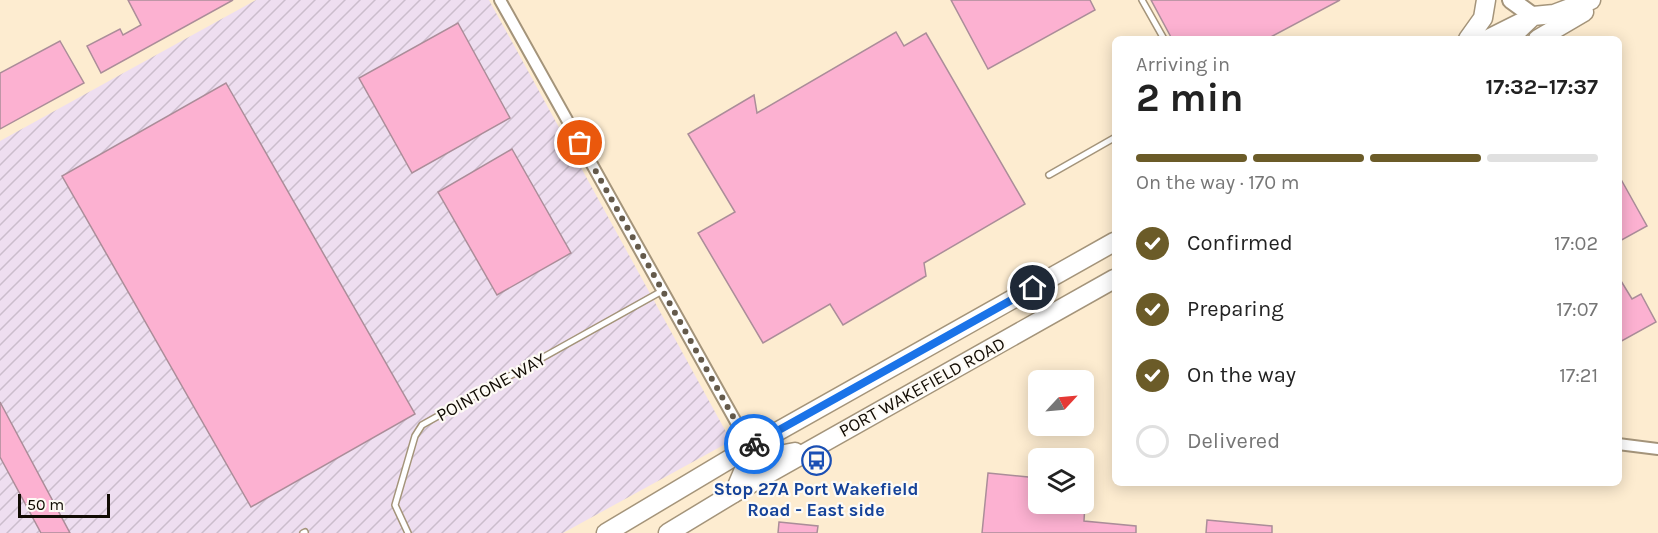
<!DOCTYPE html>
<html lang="en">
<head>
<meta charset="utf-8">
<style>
  body { margin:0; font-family:Karla,sans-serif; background:#f2f2f2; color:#222; height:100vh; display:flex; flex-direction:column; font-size:22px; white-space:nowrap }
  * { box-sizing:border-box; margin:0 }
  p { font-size:20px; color:#767676 }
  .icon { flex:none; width:33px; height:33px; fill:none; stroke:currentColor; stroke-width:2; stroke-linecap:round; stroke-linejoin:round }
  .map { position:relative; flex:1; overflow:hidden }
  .drawer { position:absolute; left:1112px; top:36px; width:510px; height:450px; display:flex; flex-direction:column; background:#fff; border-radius:9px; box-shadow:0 3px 15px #0003 }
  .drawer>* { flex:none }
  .needle { width:39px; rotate:64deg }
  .buttons { position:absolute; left:1028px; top:370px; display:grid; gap:12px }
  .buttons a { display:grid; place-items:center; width:66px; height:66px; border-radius:9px; background:#fff; box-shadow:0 3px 15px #0003; font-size:30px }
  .scale { position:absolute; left:18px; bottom:15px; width:92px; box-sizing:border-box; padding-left:6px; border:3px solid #120c04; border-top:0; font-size:16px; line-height:21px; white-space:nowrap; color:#120c04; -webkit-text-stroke:4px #fefbf5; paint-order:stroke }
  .pin { position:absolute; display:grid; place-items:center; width:51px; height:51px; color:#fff; margin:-26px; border:3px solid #fff; border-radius:50%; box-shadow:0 2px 6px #0007 }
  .courier { position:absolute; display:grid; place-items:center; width:60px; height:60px; margin:-30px; border:4px solid #1a73e8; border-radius:50%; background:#fff; color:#222; box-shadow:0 2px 8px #0007 }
  .head em { font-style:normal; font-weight:700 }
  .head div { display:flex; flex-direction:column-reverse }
  .head { display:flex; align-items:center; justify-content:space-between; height:102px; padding:0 24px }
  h1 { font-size:39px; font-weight:700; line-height:45px }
  .bar { display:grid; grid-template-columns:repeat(4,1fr); gap:9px 6px; align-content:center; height:72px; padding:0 24px }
  .bar i { height:8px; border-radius:4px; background:#e0e0e0 }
  .bar .selected { background:#6b5b28 }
  .bar p { grid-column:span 4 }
  ol { padding:0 24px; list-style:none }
  li { display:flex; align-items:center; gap:18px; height:66px }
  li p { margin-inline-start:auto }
  li .icon { padding:6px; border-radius:50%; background:#6b5b28; color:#fff; stroke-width:4 }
  li:last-child { color:#767676 }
  li i { width:33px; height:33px; border:3px solid #e0e0e0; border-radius:50% }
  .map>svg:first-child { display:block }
  .industrial { fill:url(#industrial-furrows) }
  .building { fill:#fcb1d1; stroke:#ab8d99; stroke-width:1.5 }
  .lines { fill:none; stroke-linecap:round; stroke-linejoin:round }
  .service-casing { stroke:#a4947a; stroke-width:8 }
  .minor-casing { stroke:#a4947a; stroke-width:14 }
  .primary-casing { stroke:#a4947a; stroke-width:20 }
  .trunk-casing { stroke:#a4947a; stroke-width:21 }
  .service { stroke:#fff; stroke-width:5 }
  .minor { stroke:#fff; stroke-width:10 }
  .primary { stroke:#fff; stroke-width:16 }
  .trunk { stroke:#fff; stroke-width:18 }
  .done { stroke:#645a4b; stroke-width:6; stroke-dasharray:0 10.8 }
  .route { stroke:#1a73e8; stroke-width:8 }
  .labels { text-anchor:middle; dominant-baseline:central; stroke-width:4.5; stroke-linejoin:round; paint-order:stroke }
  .street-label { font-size:18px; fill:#120c04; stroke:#fefbf5 }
  .transit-label { font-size:18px; font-weight:bold; fill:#164399; stroke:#fefbf5 }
</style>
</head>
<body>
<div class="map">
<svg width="1658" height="533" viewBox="0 0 1658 533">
  <defs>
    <pattern id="industrial-furrows" width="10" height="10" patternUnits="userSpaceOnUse" patternTransform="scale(1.5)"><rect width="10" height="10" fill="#eedef0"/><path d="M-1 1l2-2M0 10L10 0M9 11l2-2" fill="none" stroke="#cbbdcc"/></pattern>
  </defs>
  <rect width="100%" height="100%" fill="#fdecd0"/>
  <path class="industrial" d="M256,0h233l242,441 -168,92h-563v-392z"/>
  <g class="building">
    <path d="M128,0h105l-132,73 -14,-27 33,-17 3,6 18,-10z"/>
    <path d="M951,0h139l5,10 -107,59z"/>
    <path d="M1151,0h189l-73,39h-95z"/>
    <path d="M458,23l52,95 -98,55 -53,-95z"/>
    <path d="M896,32l8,14 22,-13 99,171 -101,59 2,13 -83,49 -13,-21 -67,39 -65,-110 37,-21 -47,-78 66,-39 3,18z"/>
    <path d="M60,41l24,42 -84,46v-56z"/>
    <path d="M226,83l189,331 -164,93 -189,-331z"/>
    <path d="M512,149l59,104 -74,42 -59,-103z"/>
    <path d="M1618,174l29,52 -29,16z"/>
    <path d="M1618,276l14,23 9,-5 15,28 -38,21z"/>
    <path d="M0,402l70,131h-29l-41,-76z"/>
    <path d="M988,473l50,5v26h47l-1,17 52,5v7h-154z"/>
    <path d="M1207,520l65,6v7h-66z"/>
    <path d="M779,522l39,4 -1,7h-39z"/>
  </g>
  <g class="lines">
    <defs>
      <g id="service">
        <path d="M1142,0l22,39"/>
        <path d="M1049,175l65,-37"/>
        <path d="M303,533l2,-1"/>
        <path d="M408,533l-13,-28 20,-69 7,-11 240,-134"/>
      </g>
      <g id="minor">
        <path d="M500,0l250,447"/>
        <path d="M1618,444l40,5"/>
      </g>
      <path id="primary" d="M1511,0l22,16"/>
      <g id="trunk">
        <path d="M1468,39l15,-21 3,-18"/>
        <path d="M1488,39l32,-16"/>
        <path d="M1509,39l24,-23 21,-2 37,-14"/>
        <path d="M1538,39l46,-27"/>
        <path d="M750,447c21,14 22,9 45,5"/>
        <path d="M734,493l11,-26 5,-20"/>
        <path d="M606,533l144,-86 364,-205"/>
        <path d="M668,533l66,-40 380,-214"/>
      </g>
    </defs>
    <use href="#service" class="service-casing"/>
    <use href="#minor" class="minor-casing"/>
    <use href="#primary" class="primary-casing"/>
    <use href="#trunk" class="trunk-casing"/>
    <use href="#service" class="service"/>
    <use href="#minor" class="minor"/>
    <use href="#primary" class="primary"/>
    <use href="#trunk" class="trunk"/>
  </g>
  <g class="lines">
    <path class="done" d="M580,143l170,304 4,-3"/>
    <path class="route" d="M754,444l279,-156"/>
  </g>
  <defs>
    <symbol id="bus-ring" viewBox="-11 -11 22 22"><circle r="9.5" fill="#fefbf5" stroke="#1a4fb4" stroke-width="1.5"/><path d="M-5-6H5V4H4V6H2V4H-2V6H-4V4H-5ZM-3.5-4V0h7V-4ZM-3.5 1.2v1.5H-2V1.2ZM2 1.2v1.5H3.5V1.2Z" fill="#1a4fb4"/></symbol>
  </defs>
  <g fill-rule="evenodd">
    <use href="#bus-ring" x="800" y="444" width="33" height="33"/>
  </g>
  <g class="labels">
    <g class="street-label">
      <text transform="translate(491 387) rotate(-29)">POINTONE WAY</text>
      <text transform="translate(922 387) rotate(-29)">PORT WAKEFIELD ROAD</text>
    </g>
    <g class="transit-label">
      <text x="816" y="489">Stop 27A Port Wakefield<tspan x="816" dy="21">Road - East side</tspan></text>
    </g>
  </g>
</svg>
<div class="buttons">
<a><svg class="needle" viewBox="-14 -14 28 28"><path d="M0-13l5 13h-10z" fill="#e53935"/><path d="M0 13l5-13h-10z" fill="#767676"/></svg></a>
<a><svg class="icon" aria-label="layers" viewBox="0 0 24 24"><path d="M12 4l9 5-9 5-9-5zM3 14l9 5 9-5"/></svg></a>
</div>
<div class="scale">50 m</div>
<div class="pin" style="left:580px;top:143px;background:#ea580c"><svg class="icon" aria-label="bag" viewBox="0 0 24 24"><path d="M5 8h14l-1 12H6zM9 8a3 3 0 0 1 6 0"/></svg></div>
<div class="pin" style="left:1033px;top:288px;background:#1f2937"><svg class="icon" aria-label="home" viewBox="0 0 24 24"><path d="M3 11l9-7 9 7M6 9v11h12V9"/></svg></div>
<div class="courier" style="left:754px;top:444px"><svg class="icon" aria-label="bike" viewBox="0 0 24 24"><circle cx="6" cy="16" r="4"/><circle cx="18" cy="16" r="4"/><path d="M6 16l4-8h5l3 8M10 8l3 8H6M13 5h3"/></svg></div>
<section class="drawer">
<div class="head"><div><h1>2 min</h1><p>Arriving in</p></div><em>17:32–17:37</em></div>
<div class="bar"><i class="selected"></i><i class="selected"></i><i class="selected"></i><i></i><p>On the way · 170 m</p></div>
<ol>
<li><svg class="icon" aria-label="check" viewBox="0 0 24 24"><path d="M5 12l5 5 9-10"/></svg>Confirmed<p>17:02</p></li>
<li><svg class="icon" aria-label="check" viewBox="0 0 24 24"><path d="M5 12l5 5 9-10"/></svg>Preparing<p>17:07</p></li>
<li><svg class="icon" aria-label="check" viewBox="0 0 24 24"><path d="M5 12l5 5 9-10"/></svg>On the way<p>17:21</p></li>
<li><i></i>Delivered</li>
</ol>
</section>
</div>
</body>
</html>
